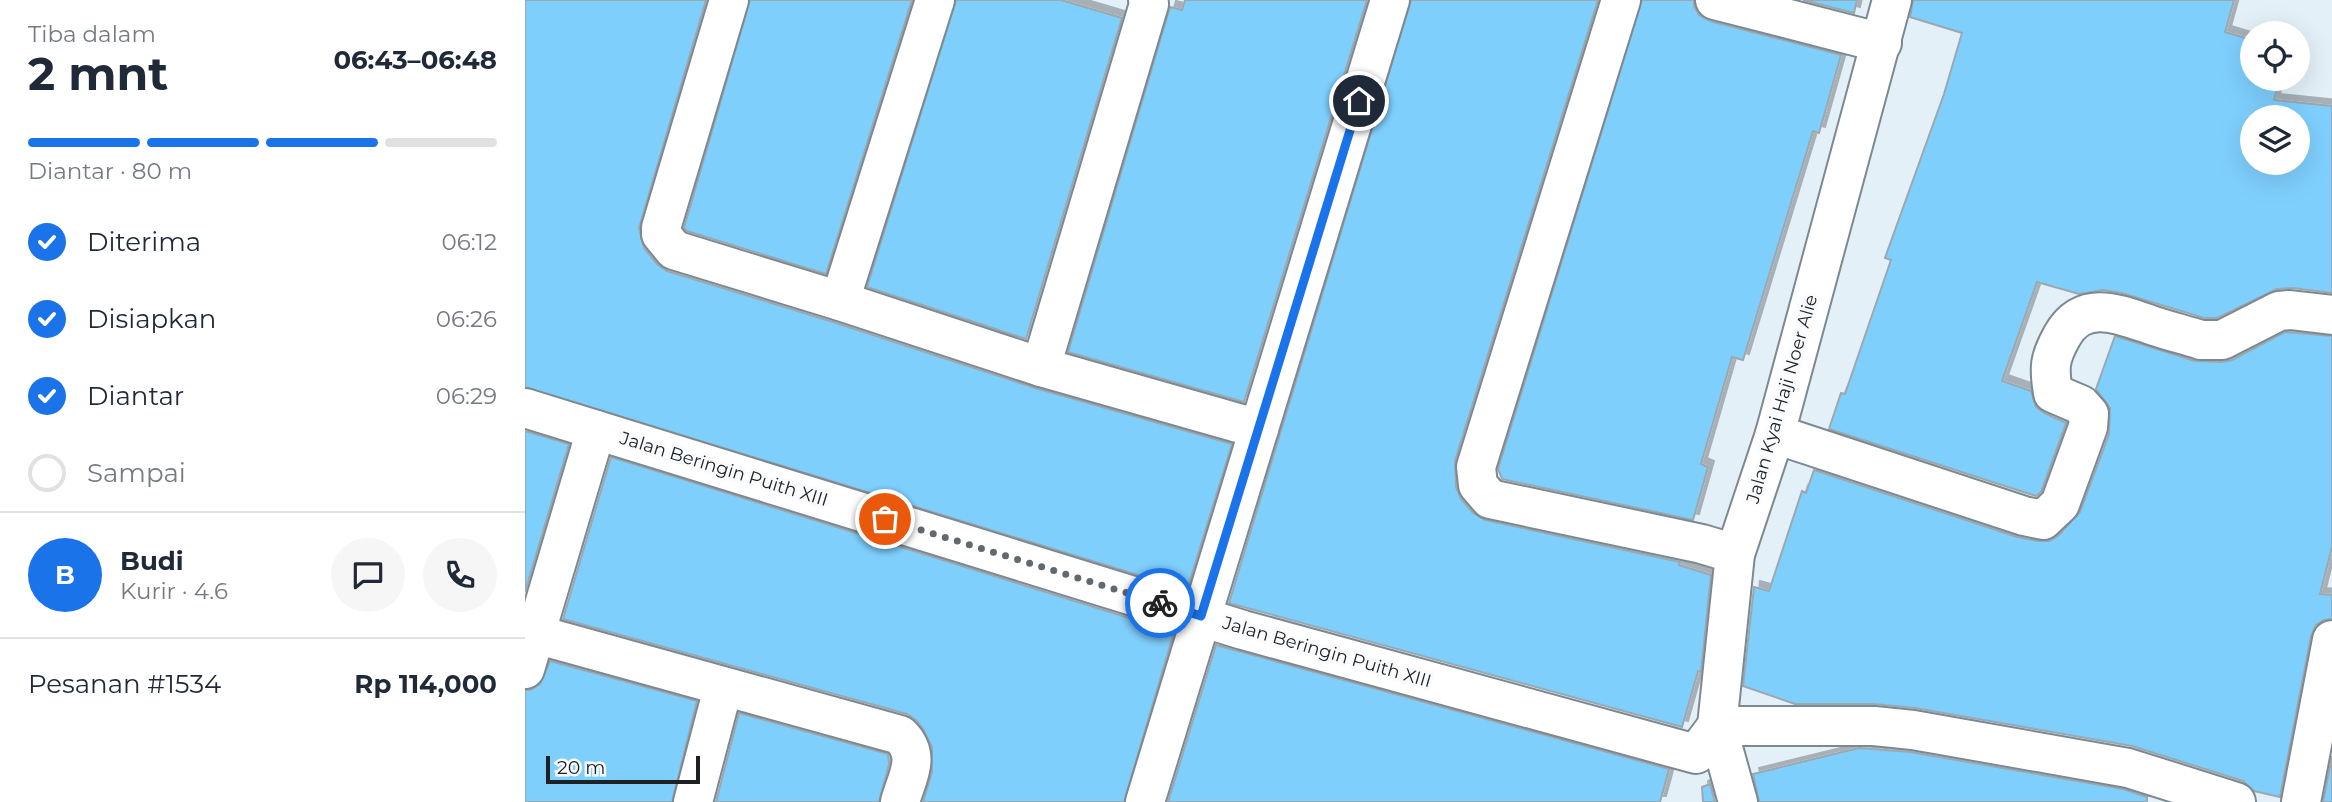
<!DOCTYPE html>
<html lang="id">
<head>
<meta charset="utf-8">
<style>
  body { margin:0; font-family:Montserrat,sans-serif; background:#f6f6f7; color:#1f2937; height:100vh; display:flex; flex-direction:column; font-size:26px; white-space:nowrap }
  * { box-sizing:border-box; margin:0 }
  p { font-size:23px; color:#747a83 }
  .icon { flex:none; width:38px; height:38px; fill:none; stroke:currentColor; stroke-width:2; stroke-linecap:round; stroke-linejoin:round }
  .map { position:relative; flex:1; overflow:hidden }
  .side { display:flex; flex-direction:column; background:#fff; width:525px }
  .side>* { flex:none }
  .tools { position:absolute; left:1715px; top:21px; display:grid; gap:14px }
  .tools a { display:grid; place-items:center; width:70px; height:70px; border-radius:50%; background:#fff; box-shadow:0 7px 28px #0002; font-size:35px }
  .scale { position:absolute; left:21px; bottom:18px; width:154px; box-sizing:border-box; padding-left:7px; border:4px solid #1d2124; border-top:0; font-size:19px; line-height:24px; white-space:nowrap; color:#1d2124; -webkit-text-stroke:5px #f9fbfd; paint-order:stroke }
  .pin { position:absolute; display:grid; place-items:center; width:60px; height:60px; color:#fff; margin:-30px; border:4px solid #fff; border-radius:50%; box-shadow:0 2px 7px #0007 }
  .courier { position:absolute; display:grid; place-items:center; width:70px; height:70px; margin:-35px; border:5px solid #1a73e8; border-radius:50%; background:#fff; color:#222; box-shadow:0 2px 9px #0007 }
  .overview em { font-style:normal; font-weight:700 }
  .overview div { display:flex; flex-direction:column-reverse }
  .overview { display:flex; align-items:center; justify-content:space-between; height:119px; padding:0 28px }
  h1 { font-size:46px; font-weight:700; line-height:52px }
  .bar { display:grid; grid-template-columns:repeat(4,1fr); gap:10px 7px; align-content:center; height:84px; padding:0 28px }
  .bar i { height:9px; border-radius:5px; background:#e0e1e3 }
  .bar .current { background:#1a73e8 }
  .bar p { grid-column:span 4 }
  .line { display:flex; align-items:center; gap:18px; padding:0 28px; border-top:2px solid #e0e1e3 }
  .line div { flex:1 }
  .round { display:grid; place-items:center; flex:none; width:74px; height:74px; border-radius:37px; background:#f6f6f7 }
  ol { padding:0 28px; list-style:none }
  li { display:flex; align-items:center; gap:21px; height:77px }
  li p { margin-inline-start:auto }
  li .icon { padding:7px; border-radius:50%; background:#1a73e8; color:#fff; stroke-width:4 }
  li:last-child { color:#747a83 }
  li i { width:38px; height:38px; border:4px solid #e0e1e3; border-radius:50% }
  main { display:flex; flex:1; min-height:0 }
  .map>svg:first-child { display:block }
  .building { fill:#7fcffd; stroke:#9ba8b0; stroke-width:2; fill-rule:evenodd; filter:url(#shadow) }
  .lines { fill:none; stroke-linecap:round; stroke-linejoin:round }
  .minor-casing { stroke:#7d8991; stroke-width:42 }
  .tertiary-casing { stroke:#7d8991; stroke-width:42 }
  .minor { stroke:#fff; stroke-width:38 }
  .tertiary { stroke:#fff; stroke-width:38 }
  .done { stroke:#62696e; stroke-width:7; stroke-dasharray:0 12.6 }
  .route { stroke:#1a73e8; stroke-width:9 }
  .labels { text-anchor:middle; dominant-baseline:central; stroke-width:7; stroke-linejoin:round; paint-order:stroke }
  .street-label { font-size:18px; fill:#1d2124; stroke:#f9fbfd }
</style>
</head>
<body>
<main>
<section class="side">
<div class="overview"><div><h1>2 mnt</h1><p>Tiba dalam</p></div><em>06:43–06:48</em></div>
<div class="bar"><i class="current"></i><i class="current"></i><i class="current"></i><i></i><p>Diantar · 80 m</p></div>
<ol>
<li><svg class="icon" aria-label="check" viewBox="0 0 24 24"><path d="M5 12l5 5 9-10"/></svg>Diterima<p>06:12</p></li>
<li><svg class="icon" aria-label="check" viewBox="0 0 24 24"><path d="M5 12l5 5 9-10"/></svg>Disiapkan<p>06:26</p></li>
<li><svg class="icon" aria-label="check" viewBox="0 0 24 24"><path d="M5 12l5 5 9-10"/></svg>Diantar<p>06:29</p></li>
<li><i></i>Sampai</li>
</ol>
<div class="line" style="height:126px"><b class="round" style="background:#1a73e8;color:#fff">B</b><div><b>Budi</b><p>Kurir · 4.6</p></div><a class="round"><svg class="icon" aria-label="chat" viewBox="0 0 24 24"><path d="M4 5h16v11H9l-5 4z"/></svg></a><a class="round"><svg class="icon" aria-label="phone" viewBox="0 0 24 24"><path d="M5 4h4l2 5-3 2q2 4 5 5l2-3 5 2v4C11 20 4 13 5 4z"/></svg></a></div>
<div class="line" style="height:91px"><div>Pesanan #1534</div><b>Rp 114,000</b></div>
</section>
<div class="map">
<svg width="1807" height="802" viewBox="0 0 1807 802">
  <defs>
    <filter id="shadow"><feDropShadow dx="6" dy="-6" stdDeviation="0" flood-color="#0004"/></filter>
  </defs>
  <rect width="100%" height="100%" fill="#e3f0f8"/>
  <g class="building">
    <path d="M0,0h181l-67,228 5,20 13,16 10,7 166,51 202,66 197,56 -45,146 -662,-203z"/>
    <path d="M225,0h162l-86,274 -139,-43 -3,-3z"/>
    <path d="M431,0h105l61,18 -96,321 -159,-52z"/>
    <path d="M660,0h182l-123,402 -176,-50 102,-345 12,3z"/>
    <path d="M886,0h187l-143,461 1,26 5,12 12,14 12,7 195,42 -1,3 32,10 -10,97 -3,-1 -16,56 -453,-124z"/>
    <path d="M1117,0h52v6l5,9 11,6 131,34 -22,78 -6,-2 -70,229 -11,-3 -31,107 7,3 -15,53 -191,-41 -4,-10z"/>
    <path d="M1278,0h54l-3,13z"/>
    <path d="M1388,0h321l-9,32 27,8v39h28l-6,21 58,6v187l-39,-5 -16,1 -60,29h-13l-82,-25 -19,-3 -24,4 -42,-12 -35,99 29,10 5,16 8,6 22,10 -25,69 -5,4 -207,-67 12,-36 4,1 46,-134 -6,-2 59,-164 18,-61 -52,-16zM1727,117h46v46h-46z"/>
    <path d="M1760,332l47,4v211l-12,47 12,1v24l-8,1 -8,5 -5,11 -31,161 -26,-6 -11,-10 -111,-35 -217,-38 -41,-4h-79l-52,-18 11,-99 15,4 33,-100 4,2 8,-23 203,67 21,4h11l9,-5 22,-24 29,-78 1,-26 -14,-19 19,-53 80,25 27,1 10,-2z"/>
    <path d="M0,431l44,13 -44,148z"/>
    <path d="M86,457l563,175 -50,170h-201l9,-30v-25l-9,-18 -7,-9 -9,-6 -344,-95z"/>
    <path d="M691,645l453,124 -9,33h-492z"/>
    <path d="M25,661l147,40 -25,101h-147v-112h6l9,-6z"/>
    <path d="M214,713l149,41 1,10 -10,38h-163z"/>
    <path d="M1334,748l51,4 213,37 24,8v5h-388l-6,-28z"/>
    <path d="M1807,756v46h-9z"/>
    <path d="M1185,784l5,18h-12l-1,-15z"/>
  </g>
  <g class="lines">
    <defs>
      <g id="minor">
        <path d="M204,0l-68,228v6l13,16 166,51 201,66 218,62"/>
        <path d="M1096,0l-145,467 2,18 12,14 212,45 33,10"/>
        <path d="M1190,0l167,43"/>
        <path d="M315,301l95,-301"/>
        <path d="M516,367l108,-363 -1,-4"/>
        <path d="M0,408l718,222 453,124 21,-28h157l39,4 215,38 108,34"/>
        <path d="M1250,434l249,82 19,4 17,-16 28,-77 1,-13 -8,-9 -28,-12c-4,-25 -4,-34 9,-57 22,-39 59,-21 92,-10 15,5 31,9 47,14h21l57,-29 11,-1 42,5"/>
        <path d="M10,634l365,101c22,21 7,42 0,67"/>
        <path d="M0,669l71,-239"/>
        <path d="M168,802l30,-114"/>
        <path d="M620,802l245,-802"/>
        <path d="M1776,802l31,-162"/>
      </g>
      <path id="tertiary" d="M1213,802l-21,-76 18,-172 40,-120 117,-434"/>
    </defs>
    <use href="#minor" class="minor-casing"/>
    <use href="#tertiary" class="tertiary-casing"/>
    <use href="#minor" class="minor"/>
    <use href="#tertiary" class="tertiary"/>
  </g>
  <g class="lines">
    <path class="done" d="M360,519l275,84"/>
    <path class="route" d="M635,603l41,13 158,-515"/>
  </g>
  <g class="labels">
    <g class="street-label">
      <text transform="translate(1257 399) rotate(-74)">Jalan Kyai Haji Noer Alie</text>
      <text transform="translate(199 469) rotate(17)">Jalan Beringin Puith XIII</text>
      <text transform="translate(802 652) rotate(16)">Jalan Beringin Puith XIII</text>
    </g>
  </g>
</svg>
<div class="tools">
<a><svg class="icon" aria-label="locate" viewBox="0 0 24 24"><circle cx="12" cy="12" r="6"/><path d="M12 2v4M12 18v4M2 12h4M18 12h4"/></svg></a>
<a><svg class="icon" aria-label="layers" viewBox="0 0 24 24"><path d="M12 4l9 5-9 5-9-5zM3 14l9 5 9-5"/></svg></a>
</div>
<div class="scale">20 m</div>
<div class="pin" style="left:360px;top:519px;background:#ea580c"><svg class="icon" aria-label="bag" viewBox="0 0 24 24"><path d="M5 8h14l-1 12H6zM9 8a3 3 0 0 1 6 0"/></svg></div>
<div class="pin" style="left:834px;top:101px;background:#1f2937"><svg class="icon" aria-label="home" viewBox="0 0 24 24"><path d="M3 11l9-7 9 7M6 9v11h12V9"/></svg></div>
<div class="courier" style="left:635px;top:603px"><svg class="icon" aria-label="bike" viewBox="0 0 24 24"><circle cx="6" cy="16" r="4"/><circle cx="18" cy="16" r="4"/><path d="M6 16l4-8h5l3 8M10 8l3 8H6M13 5h3"/></svg></div>
</div>
</main>
</body>
</html>
